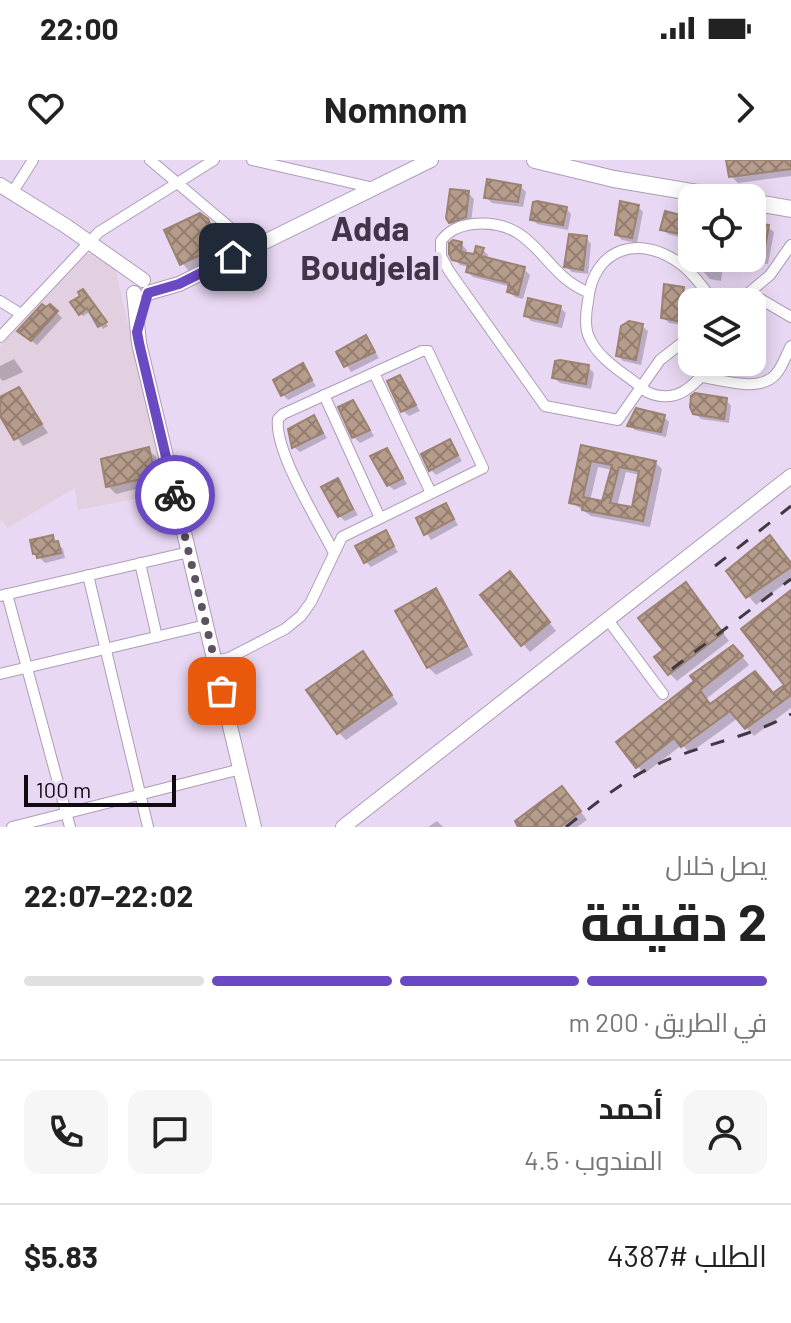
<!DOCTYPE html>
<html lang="ar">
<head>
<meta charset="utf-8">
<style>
  body { margin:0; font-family:Barlow,Cairo,sans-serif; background:#f6f6f6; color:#222; direction:rtl; height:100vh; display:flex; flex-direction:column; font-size:30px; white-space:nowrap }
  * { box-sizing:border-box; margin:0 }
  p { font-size:26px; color:#767676 }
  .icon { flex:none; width:44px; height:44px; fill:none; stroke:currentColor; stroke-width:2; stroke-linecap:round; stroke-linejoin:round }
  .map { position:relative; height:667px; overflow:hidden; direction:ltr }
  .sheet { display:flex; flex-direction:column; background:#fff; flex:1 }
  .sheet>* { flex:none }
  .fabs { position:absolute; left:678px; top:24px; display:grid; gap:16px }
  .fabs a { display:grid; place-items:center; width:88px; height:88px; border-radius:16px; background:#fff; box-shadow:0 4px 20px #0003; font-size:40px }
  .scale { position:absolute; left:24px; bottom:20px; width:152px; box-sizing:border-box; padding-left:8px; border:4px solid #100a13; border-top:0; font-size:22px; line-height:28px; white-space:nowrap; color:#100a13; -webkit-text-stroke:6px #e9d8f3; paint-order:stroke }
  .pin { position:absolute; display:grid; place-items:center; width:68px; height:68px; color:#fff; margin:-34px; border-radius:16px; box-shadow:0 4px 12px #0006 }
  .courier { position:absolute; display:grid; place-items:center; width:80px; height:80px; margin:-40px; border:6px solid #6a4ac3; border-radius:50%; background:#fff; color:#222; box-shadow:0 2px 10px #0007 }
  .summary em { font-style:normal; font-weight:700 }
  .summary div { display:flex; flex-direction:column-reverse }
  .summary { display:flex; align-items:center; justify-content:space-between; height:136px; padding:0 24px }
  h1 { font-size:52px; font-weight:700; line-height:60px }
  .bar { display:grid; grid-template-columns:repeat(4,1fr); gap:12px 8px; align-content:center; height:96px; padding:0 24px }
  .bar i { height:10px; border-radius:6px; background:#e0e0e0 }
  .bar .selected { background:#6a4ac3 }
  .bar p { grid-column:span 4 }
  .line { display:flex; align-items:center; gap:20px; padding:0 24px; border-top:2px solid #e0e0e0 }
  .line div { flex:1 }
  .round { display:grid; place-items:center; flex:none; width:84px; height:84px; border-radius:16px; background:#f6f6f6 }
  .status { display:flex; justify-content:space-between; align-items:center; height:56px; padding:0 40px; background:#fff; direction:ltr }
  .status svg { height:22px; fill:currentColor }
  header { display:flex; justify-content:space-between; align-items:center; height:104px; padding:0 24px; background:#fff; font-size:36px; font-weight:700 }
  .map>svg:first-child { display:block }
  .commercial { fill:#e2cfe0 }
  .shadow { fill:#0003; fill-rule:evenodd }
  .building { fill:url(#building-cross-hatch); stroke:#9b8271; stroke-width:2; fill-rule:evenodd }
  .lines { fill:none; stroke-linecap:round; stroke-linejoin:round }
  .street-casing { stroke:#ac9db6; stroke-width:12 }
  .secondary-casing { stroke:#ac9db6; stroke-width:16 }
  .primary-casing { stroke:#ac9db6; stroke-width:18 }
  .street { stroke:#fff; stroke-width:10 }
  .secondary { stroke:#fff; stroke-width:14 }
  .primary { stroke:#fff; stroke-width:16 }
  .rail { stroke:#403845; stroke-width:3; stroke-dasharray:14 14; stroke-linecap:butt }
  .done { stroke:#5c5261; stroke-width:8; stroke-dasharray:0 14.4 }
  .route { stroke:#6a4ac3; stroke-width:10 }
  .labels { text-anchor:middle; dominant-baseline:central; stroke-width:8; stroke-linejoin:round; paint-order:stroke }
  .district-label { font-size:34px; font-weight:bold; fill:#42354a; stroke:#e9d8f3 }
</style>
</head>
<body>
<div class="status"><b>22:00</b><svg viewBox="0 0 49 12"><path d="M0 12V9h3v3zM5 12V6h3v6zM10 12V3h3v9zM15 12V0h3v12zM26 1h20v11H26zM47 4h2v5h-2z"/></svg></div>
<header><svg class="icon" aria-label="forward" viewBox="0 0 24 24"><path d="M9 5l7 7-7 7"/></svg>Nomnom<svg class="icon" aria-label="heart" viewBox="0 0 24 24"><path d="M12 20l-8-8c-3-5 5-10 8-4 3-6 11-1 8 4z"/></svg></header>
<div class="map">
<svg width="791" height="667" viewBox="0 0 791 667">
  <defs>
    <pattern id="building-cross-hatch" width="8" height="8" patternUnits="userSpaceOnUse" patternTransform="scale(2)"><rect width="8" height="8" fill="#b69c8b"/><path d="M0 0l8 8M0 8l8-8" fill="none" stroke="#937d70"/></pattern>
  </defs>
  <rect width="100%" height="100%" fill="#e9d8f3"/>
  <path class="commercial" d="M85,94h10l19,8 52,231 -88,17 -3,-22 -68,40 -5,-8 -2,1v-175z"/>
  <g class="shadow">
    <path d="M729,0h62v16l-53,7 -7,-7z"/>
    <path d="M520,26l6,6 -3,15 -31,-4 -6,-6z"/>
    <path d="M468,33l6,6 -3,23 -17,5 -5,-5z"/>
    <path d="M638,47l5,5 -6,31 -15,-3 -5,-5z"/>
    <path d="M566,48l5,6 -3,16 -31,-6 -5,-5z"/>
    <path d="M692,60v30l-10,-7 1,-5 -15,-4 -6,-5z"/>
    <path d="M206,61l30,28 -47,22 -7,-8z"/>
    <path d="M768,67l6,5 -6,32 -18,-3 -2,-3h4v-30z"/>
    <path d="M586,78l5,6 -3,30 -16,-2 -6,-6z"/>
    <path d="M461,84l6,6 -1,5 10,1 7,-6 5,5 -1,5 37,9 6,6 -7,24 -8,-2 -6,-5 2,-5 -38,-10 -5,-5 1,-5 -9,-2 -6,-7z"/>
    <path d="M702,98h22l-3,23 -11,-2 -10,-11z"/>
    <path d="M683,129l5,5 -4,31 -15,-2 -6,-6z"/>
    <path d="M86,135l22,31 -5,3 -12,-18 -8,5 -3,-3z"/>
    <path d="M50,146l12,12 -25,27 -12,-9z"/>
    <path d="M560,148l6,5 -4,15 -31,-7 -5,-5z"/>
    <path d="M642,166l6,5 -7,34 -18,-4 -5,-5z"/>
    <path d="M752,170l10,6 -3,28 -3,-1 -1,5 -15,-2 -4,-4h16z"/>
    <path d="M366,177l13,21 -28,14 -12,-20z"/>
    <path d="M14,199l9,13 -20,9 -3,-3v-12z"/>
    <path d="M303,206l13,20 -28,14 -5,-5z"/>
    <path d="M588,207l6,6 -3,16 -31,-6 -6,-5z"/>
    <path d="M399,217l21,34 -11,5 -6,-5z"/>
    <path d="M18,229l30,44 -25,13 -23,-34v-13z"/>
    <path d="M726,240l5,6 -2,17 -28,-4 -6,-6z"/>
    <path d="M353,242l21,34 -14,7 -6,-6 -13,-29z"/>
    <path d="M664,257l5,5 -3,15 -31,-7 -6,-5z"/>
    <path d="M314,258l13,20 -27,14 -6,-5z"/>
    <path d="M450,281l12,20 -26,14 -5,-5z"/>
    <path d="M582,288l73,14 7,7 -12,58 -59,-11 -20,-14zM598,307l15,3 -9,33 -14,-2zM626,312l14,3 -7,34 -16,-3z"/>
    <path d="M148,290l8,7 5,26 -45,11 -8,-8z"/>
    <path d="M387,290l20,34 -13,6 -6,-5z"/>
    <path d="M338,321l20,34 -13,6 -6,-5z"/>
    <path d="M446,345l12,20 -27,15 -13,-21z"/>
    <path d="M385,373l13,19 -27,15 -5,-5z"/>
    <path d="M52,377l11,12 2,9 -20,5 -10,-10z"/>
    <path d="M791,403v16l-35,26 -28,-34z"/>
    <path d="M517,421l39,50 -26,21 -7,-8z"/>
    <path d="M435,431l8,7 30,57 -37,20 -8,-8 -30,-56z"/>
    <path d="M693,432l36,49 -52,40 -8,-8 -3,-22z"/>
    <path d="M791,432v116l-37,28 -16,-18 -48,35 -8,-8 -38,29 -25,-32 122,-87 8,10 -43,34 5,7 63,-11 12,-10z"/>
    <path d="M370,502l28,42 -52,36 -8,-8z"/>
    <path d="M569,636l18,24 -10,7h-57z"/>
    <path d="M437,661l6,6h-15z"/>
  </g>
  <g class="building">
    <path d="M726,0h65v9l-62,8z"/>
    <path d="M487,19l34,6 -3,17 -34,-4z"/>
    <path d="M450,29l19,2 -3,26 -17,6 -3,-5z"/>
    <path d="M537,41l30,6 -4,18 -33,-5 3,-18z"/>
    <path d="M620,41l19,4 -7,33 -17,-3z"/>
    <path d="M665,51l27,7v18l-32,-6z"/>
    <path d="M200,53l8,6 6,13 5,-3 11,11 -50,25 -16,-35z"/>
    <path d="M752,62l17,3 -6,34 -11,-1z"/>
    <path d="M569,74l18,2 -4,34 -19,-3z"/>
    <path d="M453,80l9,2 -1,10 13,2 2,-8 8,2 -3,8 44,11 -7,28 -11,-3 2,-9 -43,-11 2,-8 -16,-4 -3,-6v-11z"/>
    <path d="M664,124l20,3 -6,34 -17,-3z"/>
    <path d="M83,129l24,33 -9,5 -11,-19 -8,7 -9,-13 10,-6 -2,-4z"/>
    <path d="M528,138l33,8 -4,17 -33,-7z"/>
    <path d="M42,144l4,3 4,-3 8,7 -27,30 -14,-10z"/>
    <path d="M629,161l14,3 -7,36 -20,-4 5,-30z"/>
    <path d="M366,175l9,17 -31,15 -8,-15z"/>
    <path d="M560,200l29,5 -3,19 -34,-6 3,-17z"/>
    <path d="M303,203l9,17 -31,16 -8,-16z"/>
    <path d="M400,215l16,30 -15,7 -14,-31z"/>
    <path d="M19,227l23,37 -28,16 -14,-24v-19z"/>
    <path d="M695,233l32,5 -3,21 -31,-5 -3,-7 1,-11z"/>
    <path d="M353,240l17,30 -18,8 -14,-31z"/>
    <path d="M636,248l29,7 -4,17 -34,-6z"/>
    <path d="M314,255l9,18 -31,15 -4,-19z"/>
    <path d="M450,279l8,16 -29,16 -8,-17z"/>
    <path d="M581,285l75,16 -13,60 -61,-11 1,-4 -14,-3zM591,301l21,4 -10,36 -19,-4zM619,307l20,4 -7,36 -22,-4z"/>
    <path d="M149,287l6,29 -49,11 -5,-28z"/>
    <path d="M387,288l16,30 -16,8 -17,-30z"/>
    <path d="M338,318l15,31 -15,8 -17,-30z"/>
    <path d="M446,343l8,16 -30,16 -8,-17z"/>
    <path d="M386,370l8,16 -30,17 -9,-17z"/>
    <path d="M53,375l1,7 4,-1 3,12 -24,5 -1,-4h-3l-3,-14z"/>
    <path d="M770,375l21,28v4l-45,31 -20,-27z"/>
    <path d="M510,411l40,51 -29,24 -41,-51z"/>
    <path d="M686,422l37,51 -55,42 -14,-18 9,-7 -25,-32z"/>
    <path d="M436,428l31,58 -40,22 -32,-57z"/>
    <path d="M791,430v105l-46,34 -15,-18 -49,36 -7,-9 -38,30 -20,-26 78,-61 -4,-5 43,-31 10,11 -43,34 10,14 45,-33 18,22 11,-8 -43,-56z"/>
    <path d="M363,491l29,44 -55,39 -31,-44z"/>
    <path d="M562,626l19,25 -21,16h-42l-3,-6z"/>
  </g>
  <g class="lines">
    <defs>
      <g id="street">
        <path d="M150,0l103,87"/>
        <path d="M252,0l122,28"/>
        <path d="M12,33l21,-33"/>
        <path d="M588,132c-47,-18 -51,-74 -115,-68 -14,2 -24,6 -32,17v15l8,15 96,135 73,14 42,-60 32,-25"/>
        <path d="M750,133l41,24"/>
        <path d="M0,141l21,13"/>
        <path d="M738,142l32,-27 21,-30"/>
        <path d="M0,177l99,-105 115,-72"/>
        <path d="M714,202c-19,22 -36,44 -67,30 -19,-17 -48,-31 -58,-55 -5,-11 -3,-25 -1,-36 5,-54 53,-68 94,-36 13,10 22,24 32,37"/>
        <path d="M374,213l57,120"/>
        <path d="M702,217c20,3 58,16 74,-3 7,-8 10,-19 15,-28"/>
        <path d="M324,235l56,123"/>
        <path d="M140,403l17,74"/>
        <path d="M88,415l60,252"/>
        <path d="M7,434l63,233"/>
        <path d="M0,436l189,-44"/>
        <path d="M608,460l55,74"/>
        <path d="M215,501l14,-3 56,-29 16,-13 10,-14 31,-65 141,-69 -55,-117h-6l-139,63 -5,5c-4,32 40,102 55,132"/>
        <path d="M0,514l206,-49"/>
        <path d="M12,667l229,-58"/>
      </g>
      <g id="secondary">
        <path d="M0,25l66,41 77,54"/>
        <path d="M134,133l5,50 115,484"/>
        <path d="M148,133l31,-9 252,-124"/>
        <path d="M343,667l448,-351"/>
      </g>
      <g id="primary">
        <path d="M535,0l79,19 113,19"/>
        <path d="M752,42l39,7"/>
      </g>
    </defs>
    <use href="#street" class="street-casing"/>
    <use href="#secondary" class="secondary-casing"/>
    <use href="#primary" class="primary-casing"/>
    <use href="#street" class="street"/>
    <use href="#secondary" class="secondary"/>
    <use href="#primary" class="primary"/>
    <g class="rail">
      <path d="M715,406l76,-60"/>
      <path d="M672,509l119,-90"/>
      <path d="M566,667c34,-27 67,-55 109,-70 39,-15 79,-22 116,-43"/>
    </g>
  </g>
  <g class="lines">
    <path class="done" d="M175,335l47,196"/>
    <path class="route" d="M175,335l-36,-152 -2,-11 11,-39 31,-9 54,-27"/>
  </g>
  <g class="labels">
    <g class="district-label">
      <text x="370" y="67">Adda<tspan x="370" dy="39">Boudjelal</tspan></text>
    </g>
  </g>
</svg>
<div class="fabs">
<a><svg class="icon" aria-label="locate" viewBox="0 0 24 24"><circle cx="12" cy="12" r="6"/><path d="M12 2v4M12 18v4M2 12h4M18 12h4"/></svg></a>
<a><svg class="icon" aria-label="layers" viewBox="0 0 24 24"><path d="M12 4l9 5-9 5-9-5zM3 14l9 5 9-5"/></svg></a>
</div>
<div class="scale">100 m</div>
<div class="pin" style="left:222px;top:531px;background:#ea580c"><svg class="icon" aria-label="bag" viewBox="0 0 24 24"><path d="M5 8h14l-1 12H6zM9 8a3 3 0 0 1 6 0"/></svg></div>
<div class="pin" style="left:233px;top:97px;background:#1f2937"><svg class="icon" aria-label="home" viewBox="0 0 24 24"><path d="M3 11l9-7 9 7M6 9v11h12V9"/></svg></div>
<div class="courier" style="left:175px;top:335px"><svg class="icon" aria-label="bike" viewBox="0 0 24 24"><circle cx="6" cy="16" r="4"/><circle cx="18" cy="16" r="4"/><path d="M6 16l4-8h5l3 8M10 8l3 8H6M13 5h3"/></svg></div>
</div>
<section class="sheet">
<div class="summary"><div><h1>2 دقيقة</h1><p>يصل خلال</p></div><em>22:02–22:07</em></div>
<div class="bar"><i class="selected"></i><i class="selected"></i><i class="selected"></i><i></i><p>في الطريق · 200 m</p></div>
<div class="line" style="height:144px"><a class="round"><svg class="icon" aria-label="person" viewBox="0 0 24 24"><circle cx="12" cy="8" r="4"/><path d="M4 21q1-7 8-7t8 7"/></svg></a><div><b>أحمد</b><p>المندوب · 4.5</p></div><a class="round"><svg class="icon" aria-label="chat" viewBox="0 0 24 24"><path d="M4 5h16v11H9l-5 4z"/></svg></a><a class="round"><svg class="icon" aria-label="phone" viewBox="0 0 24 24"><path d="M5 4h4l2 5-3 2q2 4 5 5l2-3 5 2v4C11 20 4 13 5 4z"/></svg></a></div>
<div class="line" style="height:104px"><div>الطلب #4387</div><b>$5.83</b></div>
</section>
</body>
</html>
